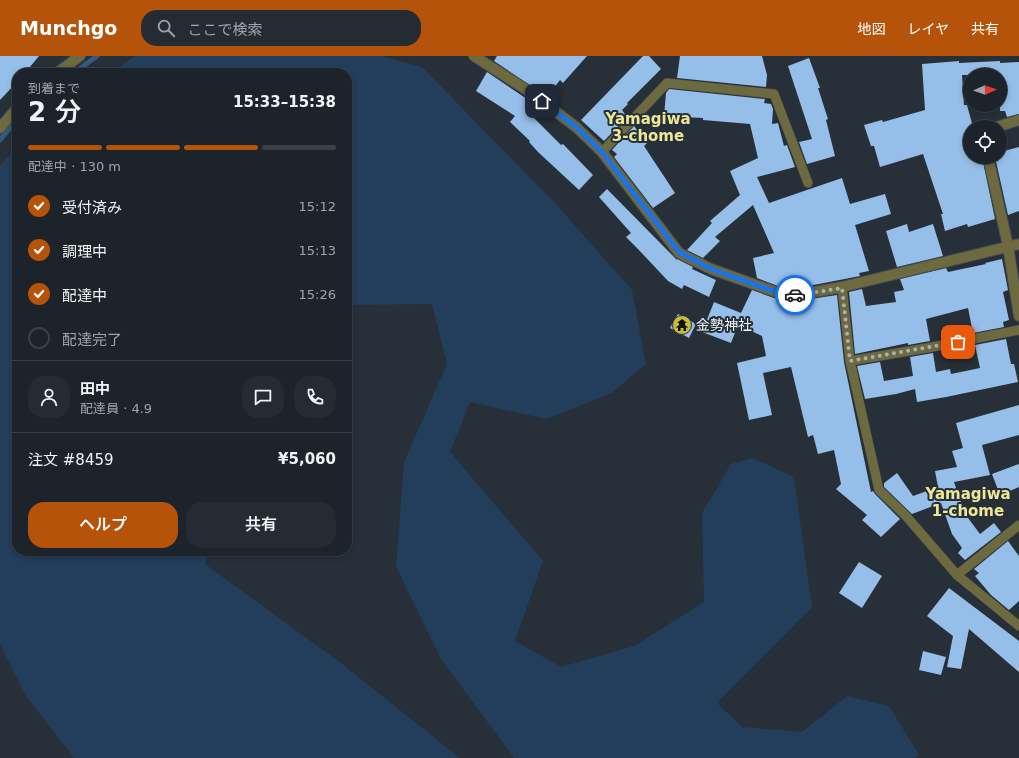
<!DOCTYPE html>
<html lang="ja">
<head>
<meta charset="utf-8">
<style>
  body { margin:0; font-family:"DejaVu Sans","Noto Sans JP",sans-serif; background:#252b32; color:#f1f3f6; height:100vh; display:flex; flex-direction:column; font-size:15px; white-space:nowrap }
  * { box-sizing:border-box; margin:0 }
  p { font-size:13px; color:#a0a4a8 }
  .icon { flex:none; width:22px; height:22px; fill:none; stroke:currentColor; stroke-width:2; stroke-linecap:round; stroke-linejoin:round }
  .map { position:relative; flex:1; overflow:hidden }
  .side { position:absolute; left:12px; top:12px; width:340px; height:488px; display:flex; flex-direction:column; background:#1d232a; border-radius:16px; box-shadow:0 2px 6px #0003,0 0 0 1px #3b4047 }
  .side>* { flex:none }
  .needle { width:26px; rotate:88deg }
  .fabs { position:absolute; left:963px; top:12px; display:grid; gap:8px }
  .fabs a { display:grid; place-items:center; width:44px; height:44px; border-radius:50%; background:#1d232a; box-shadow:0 2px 6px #0003,0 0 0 1px #3b4047; font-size:20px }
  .pin { position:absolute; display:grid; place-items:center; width:34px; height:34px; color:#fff; margin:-17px; border-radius:8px; box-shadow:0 2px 6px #0006 }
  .courier { position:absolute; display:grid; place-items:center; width:40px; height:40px; margin:-20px; border:3px solid #1a73e8; border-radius:50%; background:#fff; color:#222; box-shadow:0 1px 5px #0007 }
  .summary em { font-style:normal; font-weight:600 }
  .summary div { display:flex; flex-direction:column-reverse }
  .summary { display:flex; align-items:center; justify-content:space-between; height:68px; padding:0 16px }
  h1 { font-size:26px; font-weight:600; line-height:30px }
  .bar { display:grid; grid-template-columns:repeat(4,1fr); gap:6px 4px; align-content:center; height:48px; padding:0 16px }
  .bar i { height:5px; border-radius:3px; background:#3b4047 }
  .bar .active { background:#b45309 }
  .bar p { grid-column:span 4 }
  .line { display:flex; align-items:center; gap:10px; padding:0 16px; border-top:1px solid #3b4047 }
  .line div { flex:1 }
  .round { display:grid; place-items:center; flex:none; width:42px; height:42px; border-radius:16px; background:#252b32 }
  ol { padding:0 16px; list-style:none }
  li { display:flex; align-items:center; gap:12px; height:44px }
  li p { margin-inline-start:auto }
  li .icon { padding:4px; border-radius:50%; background:#b45309; color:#fff; stroke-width:4 }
  li:last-child { color:#a0a4a8 }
  li i { width:22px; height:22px; border:2px solid #3b4047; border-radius:50% }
  .button { display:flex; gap:8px; margin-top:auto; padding:8px 16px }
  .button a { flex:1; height:46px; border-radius:16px; background:#b45309; color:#fff; font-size:16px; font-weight:600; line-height:46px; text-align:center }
  .button a+a { background:#252b32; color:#f1f3f6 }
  header { display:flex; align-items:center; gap:24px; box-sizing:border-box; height:56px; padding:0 20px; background:#b45309; color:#fff }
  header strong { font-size:19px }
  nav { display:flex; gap:22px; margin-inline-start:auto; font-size:14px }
  .search { width:280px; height:36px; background:#252b32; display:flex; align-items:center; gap:10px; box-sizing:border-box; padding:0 14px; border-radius:16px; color:#a0a4a8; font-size:15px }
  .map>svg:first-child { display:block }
  .green { fill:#223e5b }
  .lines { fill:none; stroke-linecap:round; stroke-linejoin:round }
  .stream { stroke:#355a80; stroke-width:5 }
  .building { fill:#95bee8 }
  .service-casing { stroke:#434b53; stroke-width:10 }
  .minor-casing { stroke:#434b53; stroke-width:12 }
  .service { stroke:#6d6a3f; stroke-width:9 }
  .minor { stroke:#6d6a3f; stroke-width:10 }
  .done { stroke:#aab0b6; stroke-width:4; stroke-dasharray:0 7.2 }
  .route { stroke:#1a73e8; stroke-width:5 }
  .labels { text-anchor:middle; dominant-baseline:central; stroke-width:4; stroke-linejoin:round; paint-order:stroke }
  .poi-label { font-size:14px; fill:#f0f5fa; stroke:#272f38; text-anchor:start }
  .neighbourhood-label { font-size:15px; font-weight:bold; fill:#ede798; stroke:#272f38 }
</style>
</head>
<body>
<header>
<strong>Munchgo</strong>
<div class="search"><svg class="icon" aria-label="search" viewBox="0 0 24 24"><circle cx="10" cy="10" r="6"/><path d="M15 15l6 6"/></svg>ここで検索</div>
<nav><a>地図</a><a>レイヤ</a><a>共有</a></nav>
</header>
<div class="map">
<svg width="1019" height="702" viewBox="0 0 1019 702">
  <rect width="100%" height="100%" fill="#272f38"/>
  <g class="green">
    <path d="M135,0h247l40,11 132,135 78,88 14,74 -34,29 -66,26 -76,-17 -20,50 93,109 -28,80 46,26 73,-21 70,-44 -2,-89 29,-49 22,-6 41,19 18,130 -95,96 25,24 60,5 45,-36 42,10 30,49 -4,3h-401l-73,-99 -45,-92 8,-105 43,-98 -15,-60 -85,1v-232h-237z"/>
    <path d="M17,90v405h193l-5,13 136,99 119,95h-386l-48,-62 -26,-52v-478z"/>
  </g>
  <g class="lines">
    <g class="stream">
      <path d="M74,17l23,-17"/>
      <path d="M0,84l17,-21"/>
    </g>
  </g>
  <g class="building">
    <path d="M0,0h39l-14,17h-8v9l-17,18z"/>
    <path d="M497,0h90l-24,27 -3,-3 -13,17 -53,-36z"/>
    <path d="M643,0h6l12,13 -34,34 1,1 -6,6 5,7 -23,24 -23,-21z"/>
    <path d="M680,0h82l5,19 -1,12 -89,-9z"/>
    <path d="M809,2l11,30h-2l10,31 -2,1 9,36 -28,8 -8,-22 13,-3 -24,-73z"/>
    <path d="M959,5v2l41,-2v2l19,-1v52l-12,3 -2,-6h-5v-36h-38l2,30h3l6,22h-3v30h12l13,62 -27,8 -1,-3 -22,7 -4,-17h2l-20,-60 -43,13 -6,-21h-3l-7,-21 18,-5 1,2 42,-12 -3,-46z"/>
    <path d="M487,16l52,35 -7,9 29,29 2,-1 30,31 -14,15 -41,-38 -9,-10 1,-1 -20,-19 5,-6 -39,-25z"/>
    <path d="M669,33l96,10 -1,4 7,1 2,5 -1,15 6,-1 6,23 3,-1 8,22 -38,10 12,26 73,-25 8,26 35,-10 6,20 -36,11 14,46 -10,2 1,3 -62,12 -20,-2 -21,-8 -4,-20 21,-5 -21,-48 -38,32 5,4 -17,17 -16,-8 25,-27 -2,-2 30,-26 -10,-24 28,-13 -8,-34 -47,-4v-2l-39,-2 2,-23z"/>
    <path d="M634,70l13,17 -3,3 31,47 -22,15 -39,-51 3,-3 -5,-4z"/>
    <path d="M1019,91v64l-11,4 -13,-58h5v-5z"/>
    <path d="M607,133l70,71v-1l16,8 -1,2 24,11 -7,17 -25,-12 -2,4 -14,-8 -30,-32 -12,-12 5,-4 -32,-36z"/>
    <path d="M907,168l2,8 24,-8 10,32 -46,11 -11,-36z"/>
    <path d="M1002,203l6,31 -5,2 6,28 -6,2 1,5 -31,6 -5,-25 -42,11 4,22 -22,4v-2l-53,11 -6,-62 13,-3 4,17 30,-4 -2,-10 10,-2 -4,-11 46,-11 2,4 38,-8 -1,-1z"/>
    <path d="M752,234l22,8 23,3 40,-6 7,67 27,130 2,-1 2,3 25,25 -19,18 -19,-17 5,-5 -31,-26 5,-5 -7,-34 -16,4 -5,-19 -5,2 -17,-70 -28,6 9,42 -23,5 -12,-57 29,-7 -4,-20 -24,-11 -7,18 -29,-11 12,-30 27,11z"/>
    <path d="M678,258l18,10 -7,14 -19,-10z"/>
    <path d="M1006,283l5,25h3l4,18 -72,15 -29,5 -2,-13 -19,5 -31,5 -8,-33 23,-4 4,19 29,-5 -3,-19 23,-4 3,19 14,-3 1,5 29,-6 -5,-23z"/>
    <path d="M1019,349v30l-37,10 8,30 -36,7 11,32 15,20 14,-11 7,9 -36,28 -7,-7 4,-5 -10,-14 -11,-31 -29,11 -28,-27v-4l13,-10 16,23 25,-9 -3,-16 22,-4 -5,-16 11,-3 -7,-25z"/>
    <path d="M1019,408v23l-19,8 -8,-21z"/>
    <path d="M1008,485l11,15v45l-10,9 -18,-15 -16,-19 4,-3 -5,-4z"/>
    <path d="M859,506l23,14 -20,32 -23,-15z"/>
    <path d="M949,532l70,53v31l-50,-43 -8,40 -14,-2 6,-31 -26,-20z"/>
    <path d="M923,595l23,6 -5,18 -22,-5z"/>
  </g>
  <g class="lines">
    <defs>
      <g id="service">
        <path d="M602,96l65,-69 107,11 34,89"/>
        <path d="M842,231l8,74 29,129 27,26 51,59 62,51"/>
        <path d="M850,305l77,-13 92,-18"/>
        <path d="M957,519l62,-50"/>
      </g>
      <g id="minor">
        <path d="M474,0l56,36 46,35 26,25 77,101 32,16 65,23 22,3 44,-8 177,-43"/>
        <path d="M57,17l23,-17"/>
        <path d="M997,71l22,-7"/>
        <path d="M0,72l17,-20"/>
        <path d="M988,101l20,89 11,70"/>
      </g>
    </defs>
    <use href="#service" class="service-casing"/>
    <use href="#minor" class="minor-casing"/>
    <use href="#service" class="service"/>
    <use href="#minor" class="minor"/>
  </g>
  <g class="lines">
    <path class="done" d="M795,239h3l44,-7 8,73 108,-19"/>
    <path class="route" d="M542,45l34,26 26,25 77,100 32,17 65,23 19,3"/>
  </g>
  <defs>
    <symbol id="temple-disc" viewBox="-11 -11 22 22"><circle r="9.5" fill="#c6bc3d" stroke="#272f38"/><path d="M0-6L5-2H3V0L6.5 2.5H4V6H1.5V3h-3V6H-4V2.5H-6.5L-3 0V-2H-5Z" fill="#111"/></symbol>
  </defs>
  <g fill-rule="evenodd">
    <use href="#temple-disc" x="671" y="258" width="22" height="22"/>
  </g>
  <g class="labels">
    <g class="poi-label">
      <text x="696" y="269">金勢神社</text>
    </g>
    <g class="neighbourhood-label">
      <text x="648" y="63">Yamagiwa<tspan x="648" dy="17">3-chome</tspan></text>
      <text x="968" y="438">Yamagiwa<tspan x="968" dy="17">1-chome</tspan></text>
    </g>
  </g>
</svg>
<div class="fabs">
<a><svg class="needle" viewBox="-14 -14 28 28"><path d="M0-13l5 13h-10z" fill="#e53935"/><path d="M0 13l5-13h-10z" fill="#a0a4a8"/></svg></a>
<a><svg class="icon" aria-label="locate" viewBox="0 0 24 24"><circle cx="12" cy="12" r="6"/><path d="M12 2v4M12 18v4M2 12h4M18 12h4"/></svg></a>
</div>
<div class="pin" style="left:958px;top:286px;background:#ea580c"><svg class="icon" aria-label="bag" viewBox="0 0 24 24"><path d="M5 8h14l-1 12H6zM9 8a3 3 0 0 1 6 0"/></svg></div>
<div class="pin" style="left:542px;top:45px;background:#1f2937"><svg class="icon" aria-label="home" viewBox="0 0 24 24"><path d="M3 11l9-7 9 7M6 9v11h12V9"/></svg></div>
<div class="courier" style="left:795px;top:239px"><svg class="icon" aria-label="car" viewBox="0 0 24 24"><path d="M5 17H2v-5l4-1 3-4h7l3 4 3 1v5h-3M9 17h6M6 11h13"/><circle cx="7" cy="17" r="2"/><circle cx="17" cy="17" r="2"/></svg></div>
<section class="side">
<div class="summary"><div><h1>2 分</h1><p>到着まで</p></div><em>15:33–15:38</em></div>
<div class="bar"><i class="active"></i><i class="active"></i><i class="active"></i><i></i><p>配達中 · 130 m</p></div>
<ol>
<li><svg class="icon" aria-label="check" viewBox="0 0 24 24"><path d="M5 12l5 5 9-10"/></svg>受付済み<p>15:12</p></li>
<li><svg class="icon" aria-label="check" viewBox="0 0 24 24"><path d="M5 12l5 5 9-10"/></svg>調理中<p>15:13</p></li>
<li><svg class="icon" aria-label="check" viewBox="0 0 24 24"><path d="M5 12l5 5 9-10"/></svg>配達中<p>15:26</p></li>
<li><i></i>配達完了</li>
</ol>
<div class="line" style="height:72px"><a class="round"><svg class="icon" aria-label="person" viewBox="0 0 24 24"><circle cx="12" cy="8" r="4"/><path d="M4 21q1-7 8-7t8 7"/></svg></a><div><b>田中</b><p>配達員 · 4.9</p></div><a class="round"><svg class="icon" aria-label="chat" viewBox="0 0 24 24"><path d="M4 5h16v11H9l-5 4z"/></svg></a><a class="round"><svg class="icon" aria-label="phone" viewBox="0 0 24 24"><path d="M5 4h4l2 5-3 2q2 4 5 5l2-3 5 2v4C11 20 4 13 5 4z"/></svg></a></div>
<div class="line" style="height:52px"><div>注文 #8459</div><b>¥5,060</b></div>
<div class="button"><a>ヘルプ</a><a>共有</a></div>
</section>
</div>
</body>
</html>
